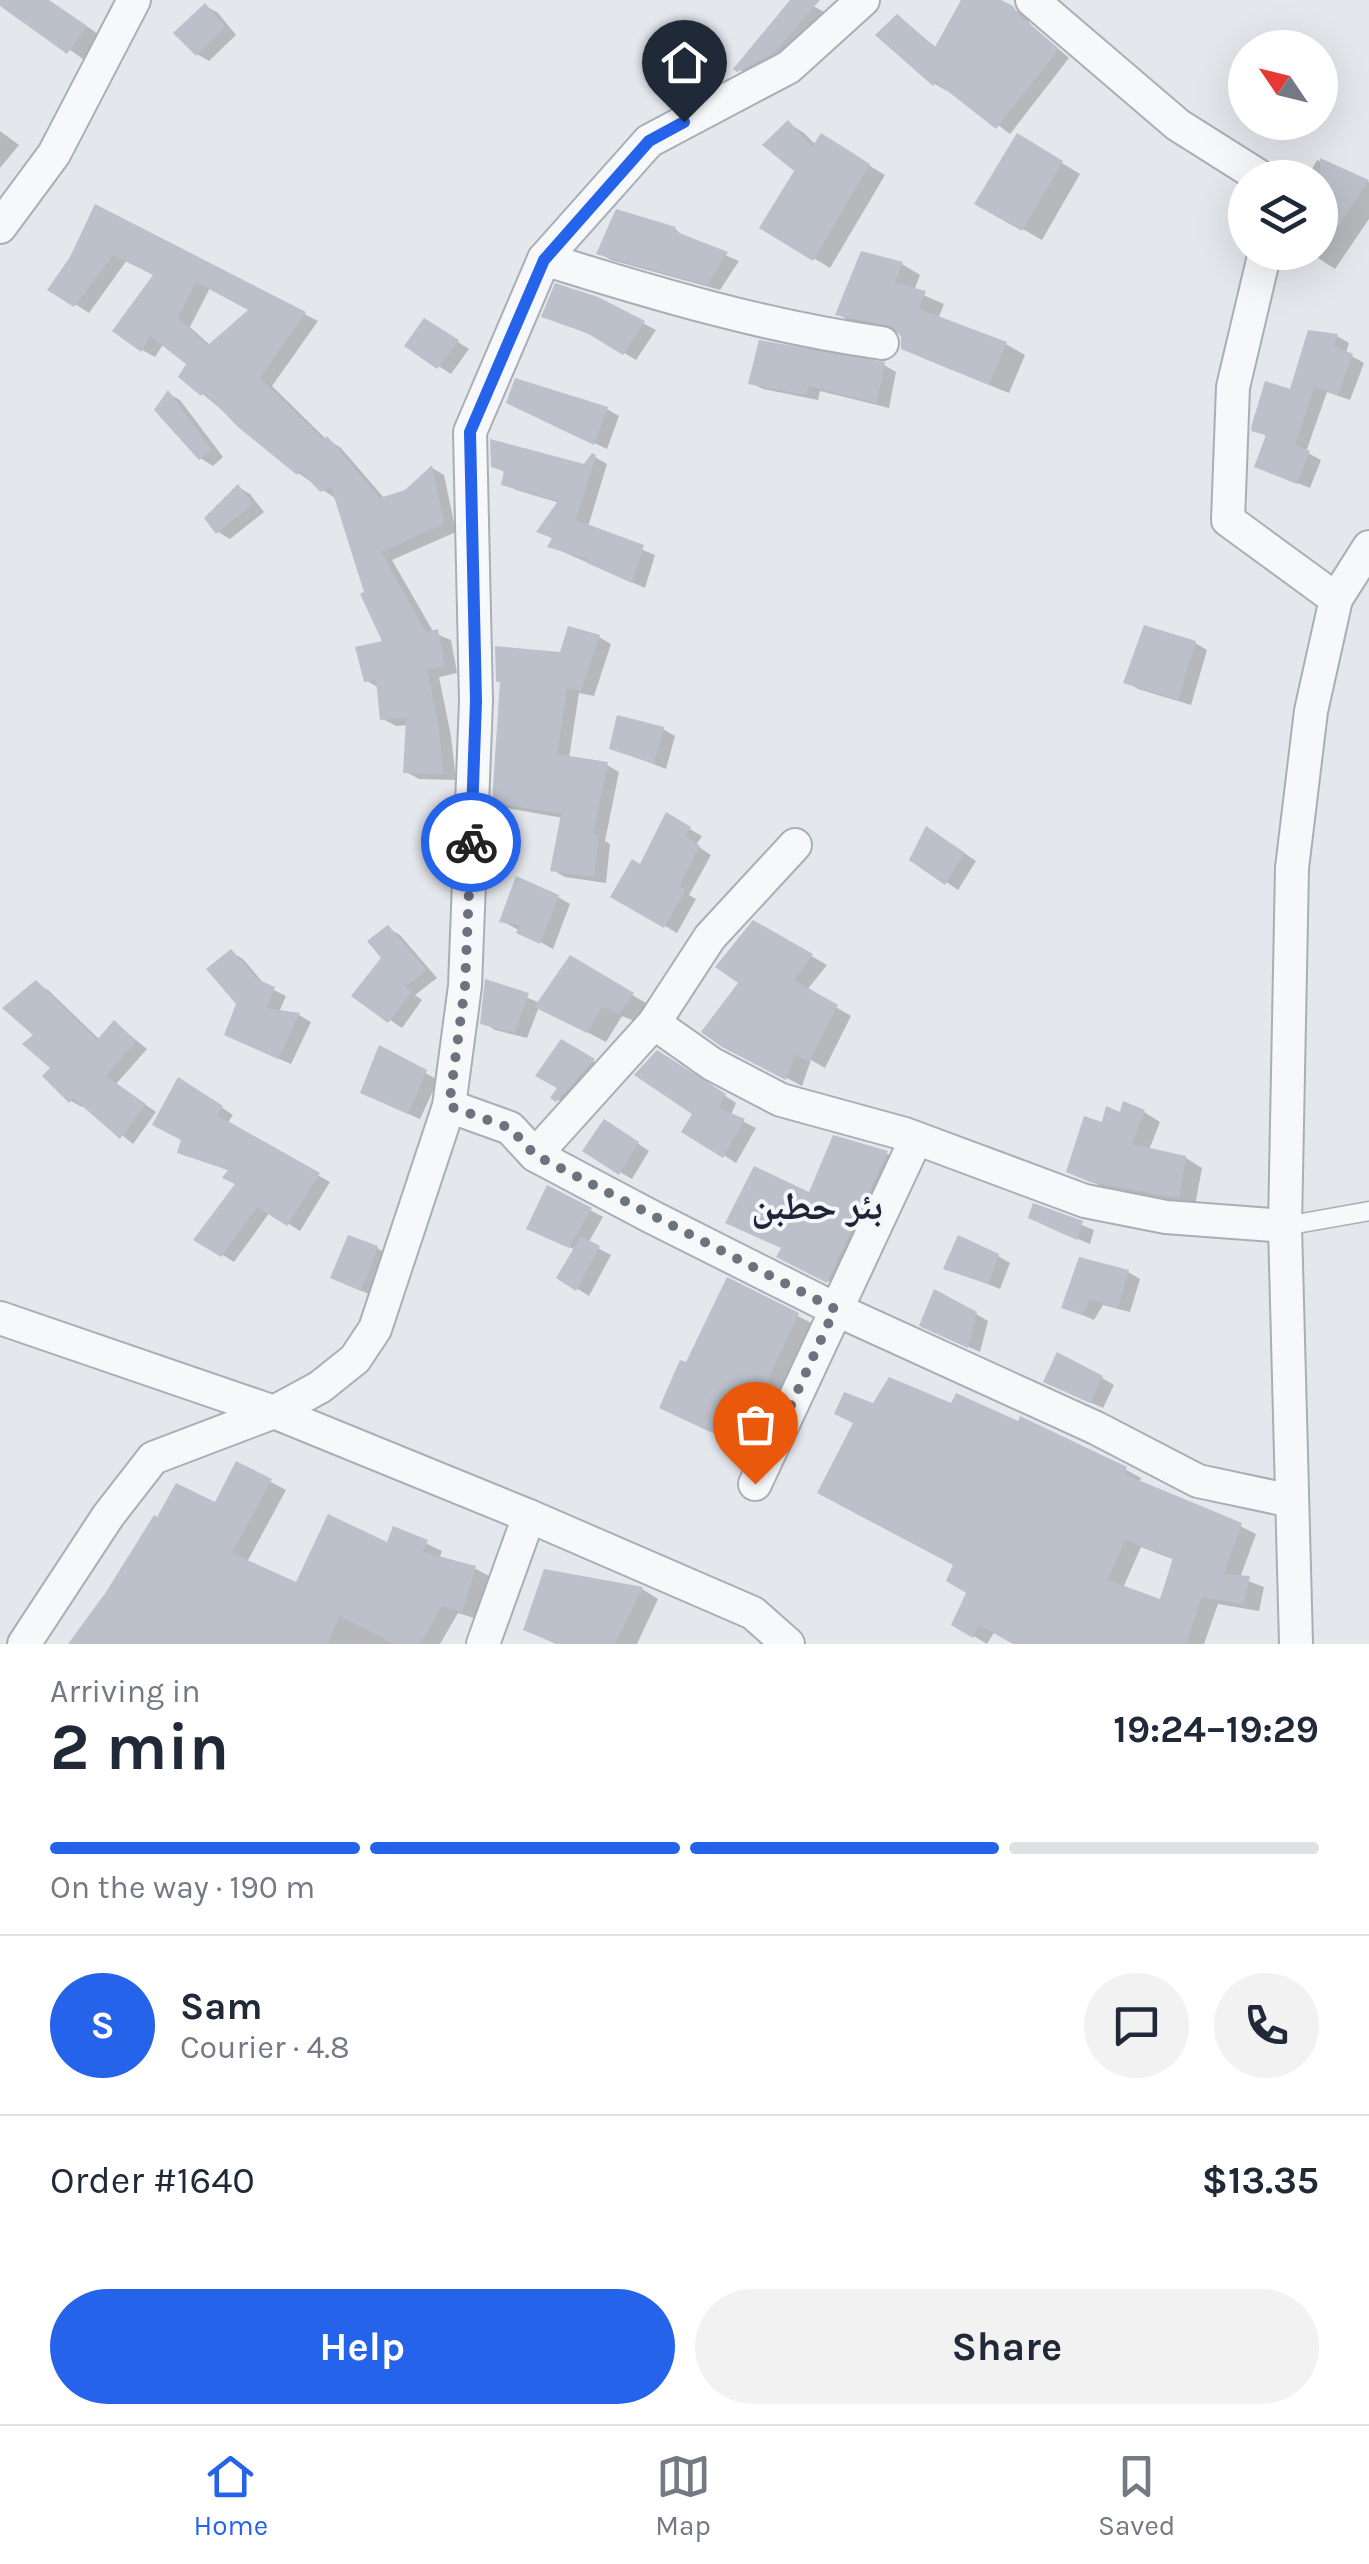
<!DOCTYPE html>
<html lang="en">
<head>
<meta charset="utf-8">
<style>
  body { margin:0; font-family:Karla,"Noto Naskh Arabic",sans-serif; background:#f2f2f3; color:#1f2937; height:100vh; display:flex; flex-direction:column; font-size:38px; white-space:nowrap }
  * { box-sizing:border-box; margin:0 }
  p { font-size:32px; color:#747a83 }
  .icon { flex:none; width:55px; height:55px; fill:none; stroke:currentColor; stroke-width:2; stroke-linecap:round; stroke-linejoin:round }
  .map { position:relative; height:1644px; overflow:hidden }
  .side { display:flex; flex-direction:column; background:#fff; flex:1 }
  .side>* { flex:none }
  .needle { width:65px; rotate:305deg }
  .buttons { position:absolute; left:1228px; top:30px; display:grid; gap:20px }
  .buttons a { display:grid; place-items:center; width:110px; height:110px; border-radius:50%; background:#fff; box-shadow:0 10px 40px #0002; font-size:50px }
  .pin { position:absolute; display:grid; place-items:center; width:85px; height:85px; color:#fff; margin:-102px -42px; border-radius:50% 50% 50% 0; rotate:-45deg; box-shadow:0 0 10px #0007 }
  .pin .icon { rotate:45deg }
  .courier { position:absolute; display:grid; place-items:center; width:100px; height:100px; margin:-50px; border:8px solid #2563eb; border-radius:50%; background:#fff; color:#222; box-shadow:0 2px 12px #0007 }
  .headline em { font-style:normal; font-weight:700 }
  .headline div { display:flex; flex-direction:column-reverse }
  .headline { display:flex; align-items:center; justify-content:space-between; height:170px; padding:0 50px }
  h1 { font-size:65px; font-weight:700; line-height:75px }
  .bar { display:grid; grid-template-columns:repeat(4,1fr); gap:15px 10px; align-content:center; height:120px; padding:0 50px }
  .bar i { height:12px; border-radius:8px; background:#e0e1e3 }
  .bar .selected { background:#2563eb }
  .bar p { grid-column:span 4 }
  .line { display:flex; align-items:center; gap:25px; padding:0 50px; border-top:2px solid #e0e1e3 }
  .line div { flex:1 }
  .round { display:grid; place-items:center; flex:none; width:105px; height:105px; border-radius:52px; background:#f2f2f3 }
  .primary-button { display:flex; gap:20px; margin-top:auto; padding:20px 50px }
  .primary-button a { flex:1; height:115px; border-radius:60px; background:#2563eb; color:#fff; font-size:40px; font-weight:700; line-height:115px; text-align:center }
  .primary-button a+a { background:#f2f2f3; color:#1f2937 }
  .tab-bar { display:flex; justify-content:space-around; align-items:center; height:140px; border-top:2px solid #e0e1e3; background:#fff; font-size:28px; color:#747a83 }
  .tab-bar a { display:grid; justify-items:center; gap:5px }
  .tab-bar .selected { color:#2563eb }
  .map>svg:first-child { display:block }
  .shadow { fill:#0003; fill-rule:evenodd }
  .building { fill:#bbc0ca; fill-rule:evenodd }
  .lines { fill:none; stroke-linecap:round; stroke-linejoin:round }
  .lane-casing { stroke:#a9aeb7; stroke-width:21 }
  .street-casing { stroke:#a9aeb7; stroke-width:36 }
  .lane { stroke:#f7f8fa; stroke-width:18 }
  .street { stroke:#f7f8fa; stroke-width:32 }
  .done { stroke:#6c737f; stroke-width:10; stroke-dasharray:0 18 }
  .route { stroke:#2563eb; stroke-width:12 }
  .labels { text-anchor:middle; dominant-baseline:central; stroke-width:8; stroke-linejoin:round; paint-order:stroke }
  .district-label { font-size:38px; font-weight:bold; fill:#1d2536; stroke:#f4f6f9 }
</style>
</head>
<body>
<div class="map">
<svg width="1369" height="1644" viewBox="0 0 1369 1644">
  <rect width="100%" height="100%" fill="#e4e7ec"/>
  <g class="shadow">
    <path d="M0,0h48l56,38 -17,24z"/>
    <path d="M793,0h9l24,13 -40,46 -35,18 -14,-9z"/>
    <path d="M964,0h31l17,8 13,8 6,9 38,33 -59,76 -61,-46 -2,3 -12,-7 -38,-67 40,31z"/>
    <path d="M206,6l12,7 18,22 -27,26 -12,-7z"/>
    <path d="M788,123l16,10 12,12 6,-8 63,38 -55,93 -68,-41 36,-57z"/>
    <path d="M0,131l19,14 -19,23z"/>
    <path d="M1018,136l62,38 -38,66 -65,-37z"/>
    <path d="M1317,160l52,22v37l-34,50 -26,-17h11v-74h-13z"/>
    <path d="M96,208l222,113 -46,65 55,54 13,7 45,52 22,-7 25,-24 12,7 12,57 -64,28 42,73 17,7 6,33 -18,4 12,59 5,44 -37,-1 -13,-7 2,-47 -12,1 -13,-7 -4,-31 -12,-7 19,-38 -51,-145 -37,-25 -117,-97 9,-12 -26,-21 -9,14 -13,-7 14,-75 -29,-15 -38,53 -38,-24 22,-31zM210,288l42,22 -41,36 -21,-19z"/>
    <path d="M617,212l58,17 11,9 53,23 -19,29 -109,-30 -12,-7z"/>
    <path d="M902,264l18,11 -6,16 30,13 -6,15 68,25 19,11 -16,38 -86,-35 -20,-11 -1,-13 -46,-9 -18,-11z"/>
    <path d="M597,299l59,31 -20,30 -35,-21 -57,-23z"/>
    <path d="M425,321l44,28 -18,25 -44,-28z"/>
    <path d="M1337,336l12,7 -3,10 18,10 -14,37 -23,-8 -21,60 15,8 -11,28 -41,-16 -1,-35 -14,-8 38,-36z"/>
    <path d="M884,365l12,7 -7,36 -69,-17 -2,9 -55,-11 -12,-6z"/>
    <path d="M169,394l11,6 43,57 -10,9 -13,-8z"/>
    <path d="M522,409h85l12,7 -12,33z"/>
    <path d="M593,456l14,8 -19,63 67,28 -10,33 -95,-42 4,-7 -14,-8 20,-28 -44,-13 -12,-7 2,-10 -13,-7 92,1z"/>
    <path d="M238,487l12,7 14,18 -34,27 -12,-7z"/>
    <path d="M1145,628l50,15 12,7 -16,55 -53,-16 -12,-7z"/>
    <path d="M599,637l12,7 -17,52 -15,-3 -10,65 38,7 12,7 -14,69 5,3 -4,39 -41,-6 -12,-7 10,-52 -56,-10 -12,-7 67,-146z"/>
    <path d="M663,729l12,7 -9,33 -54,-21z"/>
    <path d="M667,816l35,20 -6,9 15,10 -22,40 7,4 -19,34 -63,-37 28,-29z"/>
    <path d="M939,836l37,25 -18,29 -46,-31z"/>
    <path d="M558,897l12,7 -17,45 -51,-28z"/>
    <path d="M754,923l73,42 -20,25 44,26 -26,52 -14,-8 -9,26 -77,-41z"/>
    <path d="M388,928l12,7 37,43 -22,17 7,5 -20,28 -47,-32 29,-38z"/>
    <path d="M231,952l12,7 23,27 20,10 -7,16 20,3 12,7 -20,42 -52,-23v-38z"/>
    <path d="M570,958l81,48 -12,17 -17,-7 -16,26 -67,-35 -12,31 -32,-8 -12,-8 4,-39 54,20z"/>
    <path d="M36,983l12,7 52,50 15,-17 32,26 -31,35 40,28 -23,32 -48,-39 -3,2 -11,-6 -35,-66z"/>
    <path d="M562,1042l43,26 -36,39 -15,-10 6,-10z"/>
    <path d="M381,1049l57,31 -18,39 -45,-20z"/>
    <path d="M670,1060l66,43 -5,12 25,13 -20,35 -51,-32 10,-18z"/>
    <path d="M191,1087l42,28 -6,9 103,58 -30,49 -30,-19 -36,50 -37,-23 41,-55 -8,-13 -50,-19z"/>
    <path d="M1144,1112l16,10 -11,28 37,8 16,10 -7,38 -86,-16 -40,-19 34,-46 19,-9z"/>
    <path d="M616,1129l33,22 -17,28 -12,-7z"/>
    <path d="M835,1138l52,16 12,6 -59,127 -48,-24 18,-67z"/>
    <path d="M548,1188l55,29 -15,26 23,12 -22,41 -30,-19 17,-27 -35,-15z"/>
    <path d="M1034,1206l60,24 -4,14 -47,-20z"/>
    <path d="M377,1248l12,7 -15,41 -29,-12z"/>
    <path d="M998,1256l12,7 -10,26 -53,-21z"/>
    <path d="M1128,1272l12,7 -10,33 -27,-7 -9,15 -30,-13z"/>
    <path d="M728,1280l89,46 -49,132 -87,-40 6,-53z"/>
    <path d="M976,1314l12,7 -8,31 -45,-21z"/>
    <path d="M1102,1378l12,7 -11,23 -45,-20z"/>
    <path d="M874,1406l78,1 67,18 67,23 55,30 -2,5 101,43 16,8 -16,44 24,9 -5,24 -41,-7 -14,40h-187l-22,-13 -8,13 -33,-20 15,-31zM1141,1547l34,13 -13,42 -39,-14z"/>
    <path d="M237,1464l49,26 -39,72 50,24 91,-41 7,-16 47,22 -3,8 37,10 15,8 -14,42 -19,-6 -18,31h-370l146,-139z"/>
    <path d="M642,1589l16,10 -21,45h-81l-30,-15z"/>
  </g>
  <g class="building">
    <path d="M0,0h49l38,26 -20,28 -67,-48z"/>
    <path d="M790,0h30l-46,53 -37,19 -4,-3z"/>
    <path d="M961,0h40l12,6 6,9 40,34 -63,80 -60,-47 -3,4 -58,-51 22,-21 38,33z"/>
    <path d="M205,3l20,24 -29,29 -23,-23z"/>
    <path d="M788,120l24,27 9,-14 49,31 -57,97 -54,-33 35,-57 -32,-26z"/>
    <path d="M1017,133l46,28 -41,70 -48,-27z"/>
    <path d="M1320,158l49,22 -49,74z"/>
    <path d="M95,204l211,108 -46,66 64,62 3,-4 53,62 25,-8 27,-25 12,59 -63,28 45,80 12,-3 7,37 -18,4 12,57 4,47 -40,-1 3,-55 -26,2 -4,-40 -12,2 -9,-35 27,-6 -22,-47 4,-2 -33,-105 -11,5 -19,-21 -4,4 -59,-48 -34,-35 -3,4 -23,-19 8,-13 -36,-28 -9,16 -29,-21 41,-56 -40,-20 -39,52 -27,-17 23,-33zM196,282l52,28 -40,35 -30,-27z"/>
    <path d="M616,209l60,18 -2,4 54,21 -21,33 -111,-31z"/>
    <path d="M861,251l42,11 -8,21 31,8 -7,18 88,33 -18,43 -88,-36v-12l-7,-10 -59,-12z"/>
    <path d="M555,283l43,14 47,24 -22,34 -36,-22 -46,-16z"/>
    <path d="M424,318l35,22 -22,29 -33,-23z"/>
    <path d="M1308,330l30,4 -4,12 19,8 -15,41 -24,-8 -19,58 15,6 -13,33 -43,-17 12,-32 -15,-4 1,-7 13,-43 25,8z"/>
    <path d="M759,340l126,22 -8,41 -69,-17 -2,9 -58,-11z"/>
    <path d="M515,378l93,29 -14,38 -88,-42z"/>
    <path d="M168,390l44,60 -13,10 -45,-50z"/>
    <path d="M490,439l94,25 8,-11 4,2 -20,65 68,25 -12,38 -45,-20 1,-4 -41,-12 5,-9 -16,-6 22,-31 -57,-16 3,-14 -13,-4z"/>
    <path d="M238,484l15,20 -37,30 -12,-16z"/>
    <path d="M1144,625l52,16 -18,59 -55,-17z"/>
    <path d="M568,626l32,9 -19,56 -14,-3 -10,66 51,8 -15,72 6,1 -5,42 -44,-6 11,-57 -69,-12 8,-120h-4l-1,-36 65,6z"/>
    <path d="M617,715l47,12 -10,37 -45,-15z"/>
    <path d="M666,812l25,15 -6,9 15,10 -21,40 7,4 -22,38 -54,-31 22,-38 8,5z"/>
    <path d="M926,826l39,27 -20,32 -36,-25z"/>
    <path d="M516,876l43,19 -19,49 -24,-11 4,-8 -21,-3z"/>
    <path d="M753,920l60,34 -19,26 44,25 -29,57 -14,-8 -9,26 -64,-33 -21,-15 37,-49 -23,-16z"/>
    <path d="M388,925l39,45 -22,17 7,5 -24,31 -37,-27 30,-38 -14,-17z"/>
    <path d="M231,949l26,30 18,8 -9,21 34,5 -22,46 -54,-24 12,-31 -30,-35z"/>
    <path d="M570,955l64,38 -15,21 -17,-7 -15,26 -53,-26z"/>
    <path d="M485,979l44,14 -14,40 -35,-9z"/>
    <path d="M36,980l61,60 17,-20 22,21 -30,35 40,28 -26,35 -47,-41 -4,5 -27,-27 8,-8 -28,-24 11,-9 -31,-27z"/>
    <path d="M561,1039l34,20 -39,43 -6,-4 7,-10 -22,-12z"/>
    <path d="M379,1045l48,25 -19,44 -48,-21z"/>
    <path d="M657,1050l69,44 -7,14 26,11 -22,39 -42,-26 11,-18 -58,-39z"/>
    <path d="M178,1077l45,29 -6,9 103,58 -33,53 -30,-19 -36,50 -28,-17 42,-56 -13,-6 6,-8 -51,-17 4,-13 -29,-15z"/>
    <path d="M1123,1101l22,9 -13,34 54,12 -7,42 -89,-16 -24,-10 18,-56 18,6 4,-16 14,6z"/>
    <path d="M604,1119l35,23 -20,33 -37,-24z"/>
    <path d="M833,1135l55,16 -61,132 -51,-26 5,-9 -56,-25 29,-57 55,26z"/>
    <path d="M547,1185l45,23 -23,40 -43,-19z"/>
    <path d="M1033,1203l50,18 -6,19 -49,-22z"/>
    <path d="M348,1235l30,11 -17,45 -31,-13z"/>
    <path d="M958,1235l41,19 -11,30 -45,-15z"/>
    <path d="M581,1236l19,10 -24,45 -20,-13z"/>
    <path d="M1079,1257l50,13 -11,38 -28,-9 -8,16 -21,-7z"/>
    <path d="M727,1277l72,36 -38,82 11,5 -23,50 -90,-42 21,-48 6,2z"/>
    <path d="M934,1289l43,23 -9,36 -49,-22z"/>
    <path d="M1057,1352l46,24 -13,27 -47,-21z"/>
    <path d="M889,1377l62,26 5,-10 62,28 2,-5 107,51 -3,7 118,49 -18,51 26,2 -6,28 -42,-7 -16,47h-173l-34,-19 -6,13 -22,-13 15,-32 -20,-12 7,-16 -136,-72 36,-70 -19,-9 10,-22 29,11zM1125,1540l48,18 -13,41 -52,-19z"/>
    <path d="M236,1461l36,18 -40,74 64,29 32,-68 59,28 6,-16 35,14 -5,12 53,14 -14,46 -20,-6 -22,38h-26l-55,-28 -11,28h-260l38,-52 48,-77 3,2 19,-34 39,19z"/>
    <path d="M544,1569l99,18 -28,57h-58l-34,-14z"/>
  </g>
  <g class="lines">
    <defs>
      <path id="lane" d="M1285,1226l84,-15"/>
      <g id="street">
        <path d="M1032,0l146,125 84,53"/>
        <path d="M0,227l54,-73 80,-154"/>
        <path d="M1265,252l-32,135 -5,133 108,79"/>
        <path d="M544,259c112,35 223,68 338,84"/>
        <path d="M654,1023l58,41 69,36 124,34 180,67 81,16 119,9"/>
        <path d="M449,1106l61,22 25,27 115,61 185,93 261,119 102,53 94,20"/>
        <path d="M535,1155l119,-132 56,-86 85,-92"/>
        <path d="M0,1318l274,94 255,104 -46,128"/>
        <path d="M755,1484l161,-345"/>
        <path d="M529,1516l224,97 35,31"/>
        <path d="M24,1644l84,-128 45,-58 121,-46 46,-25 35,-28 20,-30 74,-223 16,-120 11,-285 -6,-269 74,-173 105,-118 140,-74 74,-67"/>
        <path d="M1296,1644l-11,-418 7,-358 19,-157 25,-112 33,-52"/>
      </g>
    </defs>
    <use href="#lane" class="lane-casing"/>
    <use href="#street" class="street-casing"/>
    <use href="#lane" class="lane"/>
    <use href="#street" class="street"/>
  </g>
  <g class="lines">
    <path class="done" d="M471,842l-6,144 -16,120 61,22 25,27 300,154 -80,175"/>
    <path class="route" d="M471,842l5,-141 -6,-269 74,-172 105,-119 35,-19"/>
  </g>
  <g class="labels">
    <g class="district-label">
      <text x="817" y="1206">بئر حطبن</text>
    </g>
  </g>
</svg>
<div class="buttons">
<a><svg class="needle" viewBox="-14 -14 28 28"><path d="M0-13l5 13h-10z" fill="#e53935"/><path d="M0 13l5-13h-10z" fill="#747a83"/></svg></a>
<a><svg class="icon" aria-label="layers" viewBox="0 0 24 24"><path d="M12 4l9 5-9 5-9-5zM3 14l9 5 9-5"/></svg></a>
</div>
<div class="pin" style="left:755px;top:1484px;background:#ea580c"><svg class="icon" aria-label="bag" viewBox="0 0 24 24"><path d="M5 8h14l-1 12H6zM9 8a3 3 0 0 1 6 0"/></svg></div>
<div class="pin" style="left:684px;top:122px;background:#1f2937"><svg class="icon" aria-label="home" viewBox="0 0 24 24"><path d="M3 11l9-7 9 7M6 9v11h12V9"/></svg></div>
<div class="courier" style="left:471px;top:842px"><svg class="icon" aria-label="bike" viewBox="0 0 24 24"><circle cx="6" cy="16" r="4"/><circle cx="18" cy="16" r="4"/><path d="M6 16l4-8h5l3 8M10 8l3 8H6M13 5h3"/></svg></div>
</div>
<section class="side">
<div class="headline"><div><h1>2 min</h1><p>Arriving in</p></div><em>19:24–19:29</em></div>
<div class="bar"><i class="selected"></i><i class="selected"></i><i class="selected"></i><i></i><p>On the way · 190 m</p></div>
<div class="line" style="height:180px"><b class="round" style="background:#2563eb;color:#fff">S</b><div><b>Sam</b><p>Courier · 4.8</p></div><a class="round"><svg class="icon" aria-label="chat" viewBox="0 0 24 24"><path d="M4 5h16v11H9l-5 4z"/></svg></a><a class="round"><svg class="icon" aria-label="phone" viewBox="0 0 24 24"><path d="M5 4h4l2 5-3 2q2 4 5 5l2-3 5 2v4C11 20 4 13 5 4z"/></svg></a></div>
<div class="line" style="height:130px"><div>Order #1640</div><b>$13.35</b></div>
<div class="primary-button"><a>Help</a><a>Share</a></div>
</section>
<nav class="tab-bar">
<a class="selected"><svg class="icon" aria-label="home" viewBox="0 0 24 24"><path d="M3 11l9-7 9 7M6 9v11h12V9"/></svg>Home</a>
<a><svg class="icon" aria-label="map" viewBox="0 0 24 24"><path d="M3 6l6-2 6 2 6-2v14l-6 2-6-2-6 2zM9 4v14M15 6v14"/></svg>Map</a>
<a><svg class="icon" aria-label="saved" viewBox="0 0 24 24"><path d="M7 4h10v16l-5-4-5 4z"/></svg>Saved</a>
</nav>
</body>
</html>
